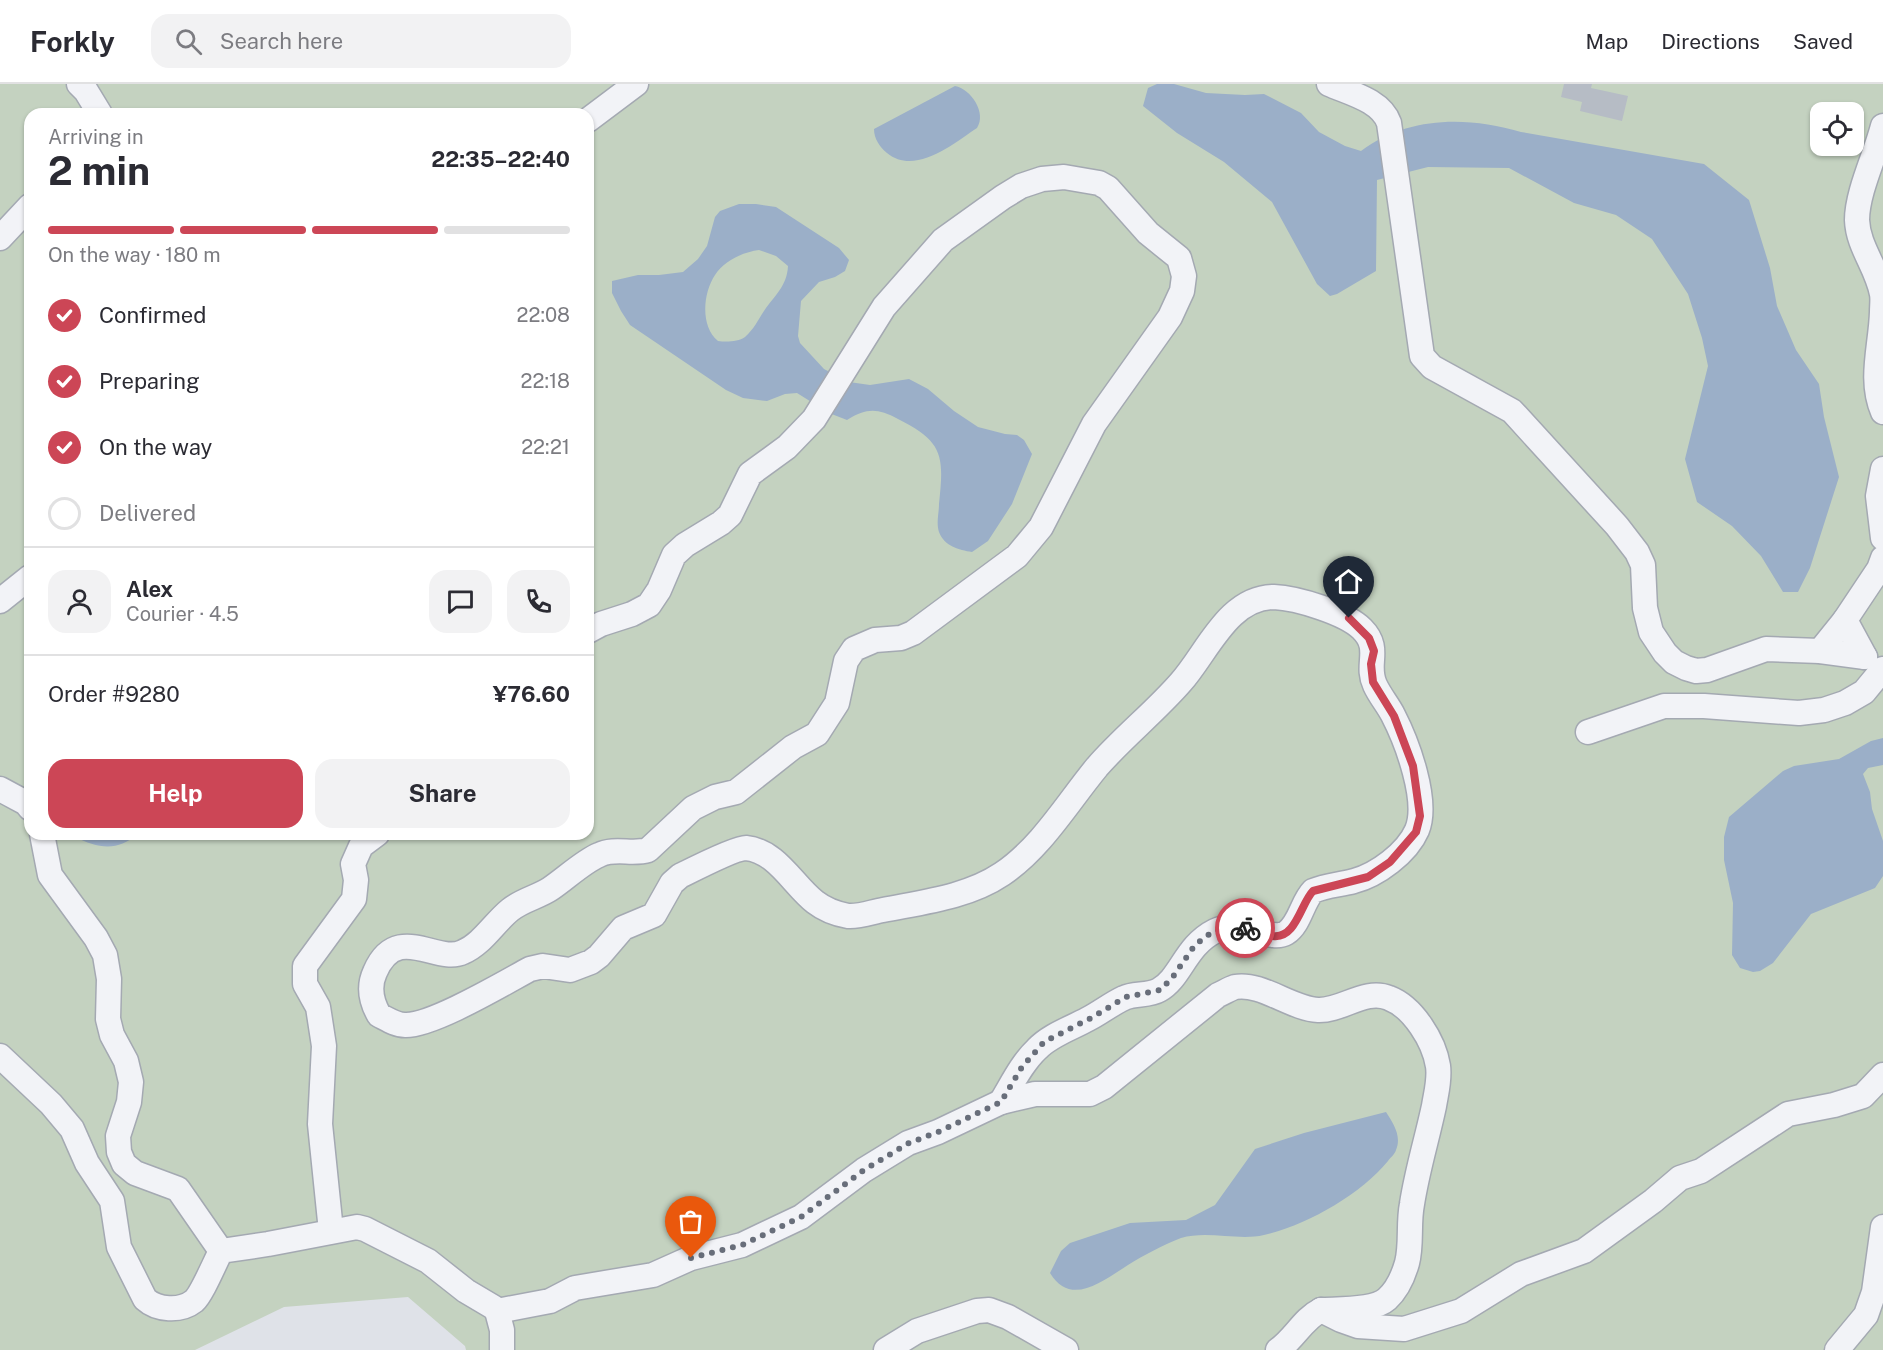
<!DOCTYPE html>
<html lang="en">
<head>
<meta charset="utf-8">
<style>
  body { margin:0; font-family:"Public Sans",sans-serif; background:#f2f2f3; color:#2b2b33; height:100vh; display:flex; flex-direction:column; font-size:22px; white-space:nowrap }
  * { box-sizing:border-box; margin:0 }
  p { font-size:20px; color:#7c7c81 }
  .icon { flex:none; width:33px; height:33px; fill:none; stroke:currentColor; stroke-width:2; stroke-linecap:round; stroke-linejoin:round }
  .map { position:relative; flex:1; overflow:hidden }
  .panel { position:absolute; left:24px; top:24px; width:570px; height:732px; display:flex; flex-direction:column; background:#fff; border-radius:18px; box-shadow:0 2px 4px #0004 }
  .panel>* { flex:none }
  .fabs { position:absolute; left:1810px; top:18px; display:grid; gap:12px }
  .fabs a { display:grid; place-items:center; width:54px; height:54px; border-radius:12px; background:#fff; box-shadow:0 2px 4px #0004; font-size:30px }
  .pin { position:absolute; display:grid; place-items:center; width:51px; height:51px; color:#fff; margin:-62px -26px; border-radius:50% 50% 50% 0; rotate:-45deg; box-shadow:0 0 6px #0007 }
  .pin .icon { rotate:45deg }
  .courier { position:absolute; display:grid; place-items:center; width:60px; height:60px; margin:-30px; border:4px solid #cc4656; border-radius:50%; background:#fff; color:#222; box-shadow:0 2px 8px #0007 }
  .head em { font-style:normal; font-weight:700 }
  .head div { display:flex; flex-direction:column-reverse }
  .head { display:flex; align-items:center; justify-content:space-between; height:102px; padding:0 24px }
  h1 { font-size:39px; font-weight:700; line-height:45px }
  .bar { display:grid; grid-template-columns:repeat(4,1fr); gap:9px 6px; align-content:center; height:72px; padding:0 24px }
  .bar i { height:8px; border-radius:4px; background:#e1e1e2 }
  .bar .on { background:#cc4656 }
  .bar p { grid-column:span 4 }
  .line { display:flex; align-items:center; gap:15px; padding:0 24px; border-top:2px solid #e1e1e2 }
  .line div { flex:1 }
  .round { display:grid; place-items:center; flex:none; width:63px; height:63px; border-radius:18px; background:#f2f2f3 }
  ol { padding:0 24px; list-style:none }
  li { display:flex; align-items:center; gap:18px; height:66px }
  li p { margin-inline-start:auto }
  li .icon { padding:6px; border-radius:50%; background:#cc4656; color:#fff; stroke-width:4 }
  li:last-child { color:#7c7c81 }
  li i { width:33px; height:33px; border:3px solid #e1e1e2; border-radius:50% }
  .button { display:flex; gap:12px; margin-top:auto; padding:12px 24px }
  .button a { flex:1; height:69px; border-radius:18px; background:#cc4656; color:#fff; font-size:24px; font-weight:700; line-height:69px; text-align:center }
  .button a+a { background:#f2f2f3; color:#2b2b33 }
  header { display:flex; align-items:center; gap:36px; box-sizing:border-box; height:84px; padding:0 30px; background:#fff; border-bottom:2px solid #e1e1e2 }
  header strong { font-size:28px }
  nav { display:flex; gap:33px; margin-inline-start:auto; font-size:21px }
  .search { width:420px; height:54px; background:#f2f2f3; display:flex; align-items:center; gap:15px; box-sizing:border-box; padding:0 21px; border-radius:18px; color:#7c7c81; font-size:22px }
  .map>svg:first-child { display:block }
  .green { fill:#c4d2c0; fill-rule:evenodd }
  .water { fill:#9bafc8; fill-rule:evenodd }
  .building { fill:#b6bcc5 }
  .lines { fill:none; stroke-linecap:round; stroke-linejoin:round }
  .minor-casing { stroke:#a4a9b2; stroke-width:27 }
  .minor { stroke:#f2f3f7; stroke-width:24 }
  .done { stroke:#686e7a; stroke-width:6; stroke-dasharray:0 10.8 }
  .route { stroke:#cc4656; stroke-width:8 }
</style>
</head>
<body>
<header>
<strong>Forkly</strong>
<div class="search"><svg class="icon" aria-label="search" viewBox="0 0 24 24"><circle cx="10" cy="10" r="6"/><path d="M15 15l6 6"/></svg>Search here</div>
<nav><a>Map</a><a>Directions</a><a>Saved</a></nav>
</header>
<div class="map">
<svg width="1883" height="1266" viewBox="0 0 1883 1266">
  <rect width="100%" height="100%" fill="#dfe2e8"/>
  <path class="green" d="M0,0h1883v1266h-1417l-1,-4 -57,-49 -124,10 -89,43h-195zM1821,28h33v34h-33zM30,30h558v720h-558z"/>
  <g class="water">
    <path d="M1157,0h17l32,9 39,2 19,-1 37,19 18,19 26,14 16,5c47,-35 106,-35 160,-19l183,32 45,36 21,68 7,38 19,44 23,34 5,33 15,60 -29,91 -12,24h-15l-22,-36 -29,-30 -35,-24 -12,-43 23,-93 -6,-28 -14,-44 -36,-55 -36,-24 -42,-12 -65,-35 -81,-1 -51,13 -1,91 -39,23 -7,2 -13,-12 -45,-82 -48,-40 -47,-29 -34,-27 5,-18z"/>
    <path d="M955,2c16,3 32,27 22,42 -24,16 -62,48 -90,25 -7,-6 -13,-14 -13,-24z"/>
    <path d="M739,120h17l20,3 63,41 10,12 -4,11 -10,6 -16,5 -18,19 -3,35 2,7 24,26 25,13 21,3 39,-6 19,10 26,22 24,16 27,7 12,1 7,5 8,14 -20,50 -24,37 -16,11c-13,-2 -28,-6 -33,-20 -3,-9 0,-19 0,-28 5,-48 5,-62 -41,-85 -21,-11 -31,-11 -51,1l-18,-7 -32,-20 -12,1 -18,7 -24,-3 -17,-8 -96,-65 -9,-14 -9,-18v-12l26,-6h21l24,-3 15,-13 9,-13 8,-29 5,-6zM759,166l17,6 12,10c-1,20 -13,29 -24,45 -6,9 -10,18 -19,26 -7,5 -19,5 -27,4 -18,-15 -15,-48 -3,-66 9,-14 28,-23 44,-25z"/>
    <path d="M1883,654v27l-15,3 -5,6 7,18 2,17 11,32v35l-8,12 -64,26 -38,49 -13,8 -7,1 -13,-4 -8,-13 1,-52 -9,-43v-23l5,-20 54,-46 11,-5 45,-7 32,-18z"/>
    <path d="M74,750h63c-19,18 -40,14 -62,3z"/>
    <path d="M1386,1028c7,11 16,24 10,38 -1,4 -6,8 -8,11 -28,34 -81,64 -124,74 -26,6 -57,-5 -83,3 -18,7 -37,17 -53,27 -24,15 -57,43 -78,8l11,-22 9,-8 60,-20 56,-3 29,-15 40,-56 49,-16z"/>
  </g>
  <path class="building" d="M1564,0h28l-1,4 37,8 -6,25 -42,-10 2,-9 -21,-5z"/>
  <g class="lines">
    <defs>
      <g id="minor">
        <path d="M79,0l7,7 14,23"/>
        <path d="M1329,0c20,9 52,16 60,39l33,233 10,11 80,44 105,115 20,26 6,13 2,43 6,24 14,21 9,9 12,6 10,3 11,-1 59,-21 54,2 45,6"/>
        <path d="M588,36l48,-36"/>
        <path d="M1883,42c-7,28 -26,66 -26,94 1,27 20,47 25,74 1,5 0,12 0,18 -1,34 -13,68 1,100"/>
        <path d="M0,154l30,-32"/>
        <path d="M1883,385l-5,27 5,42"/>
        <path d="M0,517l30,-24"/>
        <path d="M1845,536l34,-51 4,-11"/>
        <path d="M588,547l13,-7 31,-10 17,-9 10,-15 15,-35 11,-10 36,-22 9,-8 20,-41 37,-27 27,-28 70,-112 59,-67 60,-43 18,-11 21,-7 22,-2 35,6 9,5 40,45 31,25 5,18 -2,15 -12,26 -76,107 -53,103 -24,29 -104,77 -12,5 -26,2 -21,9 -8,12 -9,42 -20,31 -24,13 -57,45 -21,5 -22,11 -45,42c-16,5 -33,-3 -49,5 -15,6 -34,24 -49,34 -12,8 -28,11 -40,21 -16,13 -28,34 -47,42 -26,13 -66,-31 -88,20 -7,15 -4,29 4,43 8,4 17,10 26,10 27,1 99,-42 125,-56l13,-3 27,4 21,-8 8,-6 24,-28 31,-13 18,-32 8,-7c12,-6 55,-28 66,-28 31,3 47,37 69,54 9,7 22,12 33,14 11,1 24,-4 35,-6 40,-8 85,-13 119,-36 39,-26 66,-72 95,-107 26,-30 58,-55 84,-85 26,-29 47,-85 93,-85 23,1 72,16 88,32 20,20 3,35 13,56 5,11 13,20 18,30 14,27 36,86 24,115 -10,23 -40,45 -63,51 -14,4 -28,4 -41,10 -11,11 -13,33 -27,42 -15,9 -46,-13 -71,-2 -30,15 -34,47 -56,59 -10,6 -25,3 -35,8 -13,6 -24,15 -36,21 -16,9 -38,16 -51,30 -15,14 -25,35 -36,53"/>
        <path d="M1820,567l25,-31 20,37"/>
        <path d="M1588,648l76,-26h40l95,7 25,-3 21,-7 19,-11 19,-23"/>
        <path d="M0,705l26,14 4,5"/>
        <path d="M42,750l8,41 46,63 9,17 4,24 -1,40 4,16 14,26 5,21 -2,20 -11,34 1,16 5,12 11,9 43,16 43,62"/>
        <path d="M0,972l51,48 21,25 15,34 25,38 7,46 26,52c12,11 35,13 49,2 8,-7 21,-39 27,-50l47,-7 89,-17 8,2 63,32 38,30 27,16 4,4 5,19v20"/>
        <path d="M331,1147l-11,-107 4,-78 -6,-39 -13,-23v-18l49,-67 2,-19 -3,-16 8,-18 16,-12"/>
        <path d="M497,1227l53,-10 25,-13 78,-13 38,-17 51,-13 59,-28 63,-47 44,-27 30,-11 63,-30 34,-8h55l14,-7 114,-92c5,-2 11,-6 17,-8 26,-5 57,22 83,23 24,1 47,-22 71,-12 24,9 45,43 49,68 2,14 -2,27 -4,40 -7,33 -17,65 -22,98 -4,20 0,40 -5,59 -4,14 -9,26 -20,36 -13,12 -48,10 -66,11"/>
        <path d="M886,1266l31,-19 60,-20 12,-1 19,7 58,33"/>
        <path d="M1278,1266c17,-12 25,-31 43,-40l20,10 17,6 46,3 57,-18 60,-37 63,-23 69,-50 27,-23 21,-7 87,-57 46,-9 29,-9 20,-21"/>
        <path d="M1837,1266l29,-35 8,-23 9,-65"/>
      </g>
    </defs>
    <use href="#minor" class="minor-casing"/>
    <use href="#minor" class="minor"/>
  </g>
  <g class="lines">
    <path class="done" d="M691,1174l51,-13 59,-28 63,-47 45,-27 29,-11 63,-30 21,-35 22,-25 47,-24 35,-21 34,-7 12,-12 23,-33 13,-10 12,-6 25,-1"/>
    <path class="route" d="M1245,844c9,2 19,6 28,8 23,3 28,-33 40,-45l55,-14 22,-15 26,-30 4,-16 -7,-50 -19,-50 -21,-34 -2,-18 3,-13 -5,-13 -20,-20"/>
  </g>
</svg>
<div class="fabs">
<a><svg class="icon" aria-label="locate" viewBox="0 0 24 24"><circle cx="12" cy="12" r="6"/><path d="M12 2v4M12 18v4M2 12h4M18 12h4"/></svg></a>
</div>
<div class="pin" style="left:691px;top:1174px;background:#ea580c"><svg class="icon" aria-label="bag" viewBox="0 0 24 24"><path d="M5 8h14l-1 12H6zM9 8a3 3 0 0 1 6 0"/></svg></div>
<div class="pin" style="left:1349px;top:534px;background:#1f2937"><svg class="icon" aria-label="home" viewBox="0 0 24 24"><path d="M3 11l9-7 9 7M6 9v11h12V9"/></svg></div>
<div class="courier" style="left:1245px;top:844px"><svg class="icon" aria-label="bike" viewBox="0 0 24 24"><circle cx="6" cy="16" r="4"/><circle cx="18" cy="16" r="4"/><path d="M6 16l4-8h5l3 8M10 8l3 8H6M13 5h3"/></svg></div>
<section class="panel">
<div class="head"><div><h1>2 min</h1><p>Arriving in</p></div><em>22:35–22:40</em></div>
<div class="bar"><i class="on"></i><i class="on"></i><i class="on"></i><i></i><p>On the way · 180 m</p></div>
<ol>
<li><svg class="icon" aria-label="check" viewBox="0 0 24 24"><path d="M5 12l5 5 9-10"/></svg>Confirmed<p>22:08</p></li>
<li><svg class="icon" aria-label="check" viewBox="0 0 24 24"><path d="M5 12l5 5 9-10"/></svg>Preparing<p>22:18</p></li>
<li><svg class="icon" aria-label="check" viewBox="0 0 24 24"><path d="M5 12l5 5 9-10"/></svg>On the way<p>22:21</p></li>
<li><i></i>Delivered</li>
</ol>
<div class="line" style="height:108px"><a class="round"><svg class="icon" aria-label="person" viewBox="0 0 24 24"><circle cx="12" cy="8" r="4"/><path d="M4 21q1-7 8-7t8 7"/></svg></a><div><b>Alex</b><p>Courier · 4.5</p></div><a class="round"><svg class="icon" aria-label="chat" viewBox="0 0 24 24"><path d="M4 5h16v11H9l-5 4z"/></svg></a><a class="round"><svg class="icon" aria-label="phone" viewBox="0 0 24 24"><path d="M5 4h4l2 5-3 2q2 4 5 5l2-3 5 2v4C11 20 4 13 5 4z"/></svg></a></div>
<div class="line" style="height:78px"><div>Order #9280</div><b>¥76.60</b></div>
<div class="button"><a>Help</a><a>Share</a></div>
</section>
</div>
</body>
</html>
